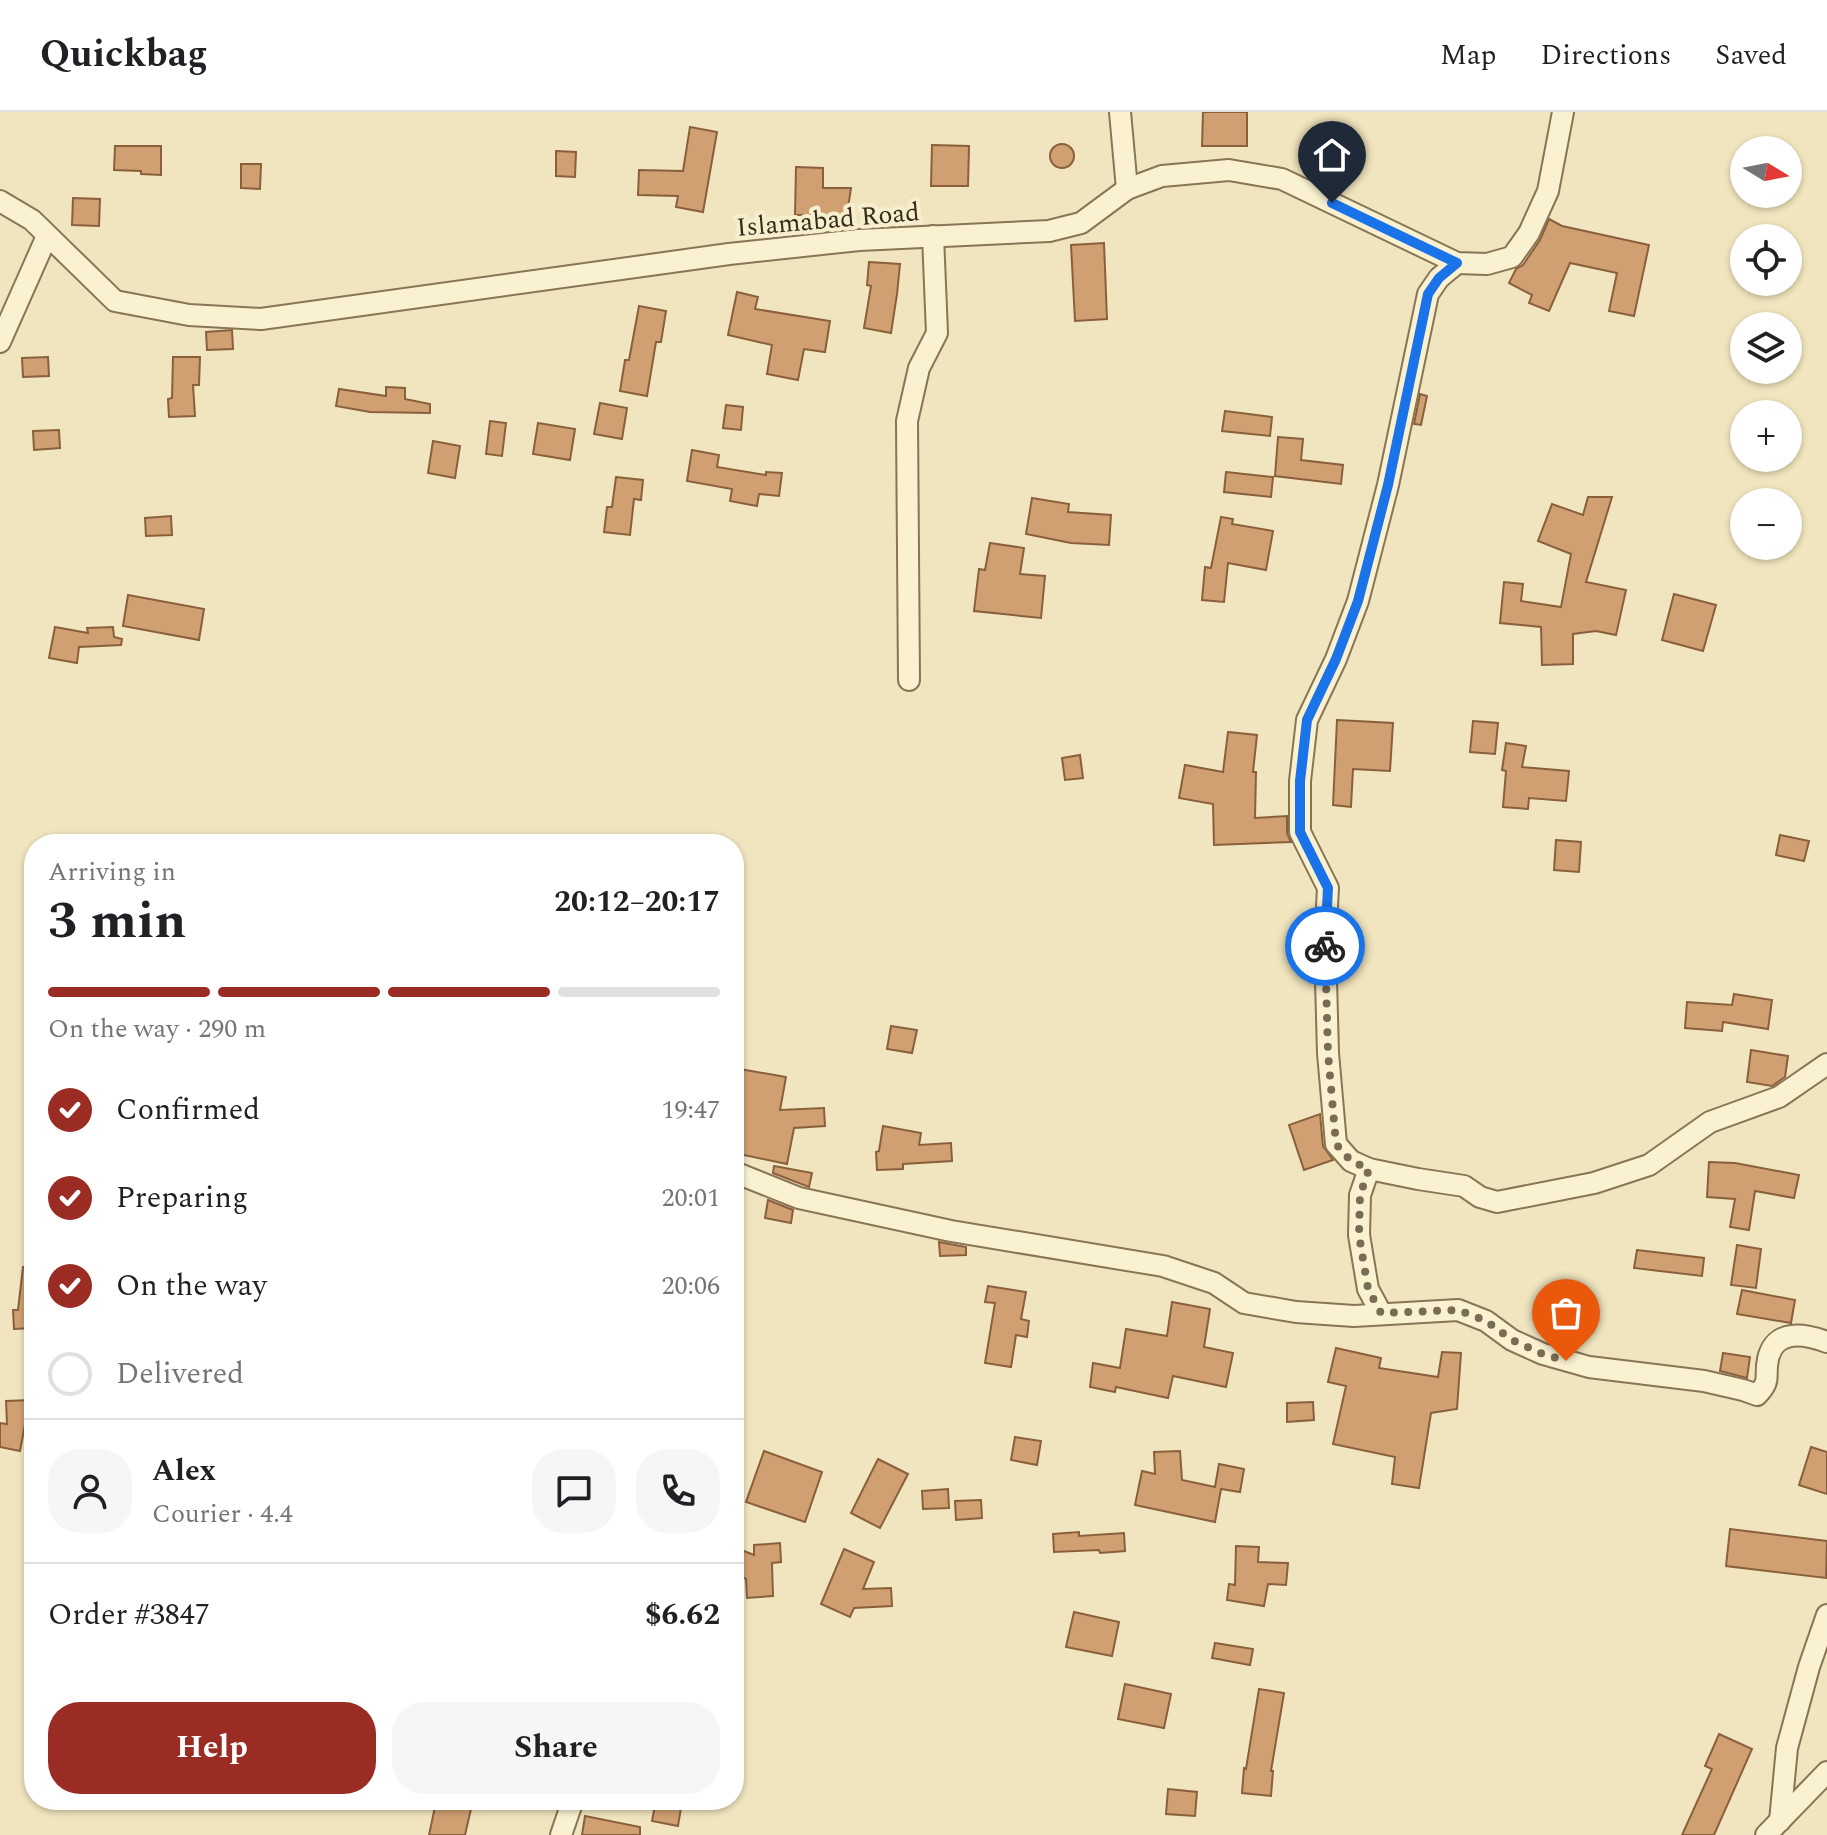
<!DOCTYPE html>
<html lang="en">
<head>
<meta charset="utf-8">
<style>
  body { margin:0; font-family:Spectral,serif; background:#f6f6f6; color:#202124; height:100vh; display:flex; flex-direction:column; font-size:30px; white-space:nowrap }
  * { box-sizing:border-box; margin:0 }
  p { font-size:26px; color:#757577 }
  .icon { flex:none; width:44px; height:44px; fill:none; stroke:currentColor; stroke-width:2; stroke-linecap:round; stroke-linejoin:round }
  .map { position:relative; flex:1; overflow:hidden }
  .side { position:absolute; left:24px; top:722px; width:720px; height:976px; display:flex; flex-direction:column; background:#fff; border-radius:32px; box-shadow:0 2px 6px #0004 }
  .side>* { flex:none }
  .needle { width:52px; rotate:100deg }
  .controls { position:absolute; left:1730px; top:24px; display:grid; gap:16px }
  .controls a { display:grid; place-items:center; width:72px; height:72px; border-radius:50%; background:#fff; box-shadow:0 2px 6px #0004; font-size:40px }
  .pin { position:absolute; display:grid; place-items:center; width:68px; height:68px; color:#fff; margin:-82px -34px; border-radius:50% 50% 50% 0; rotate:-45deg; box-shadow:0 0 8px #0007 }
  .pin .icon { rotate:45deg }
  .courier { position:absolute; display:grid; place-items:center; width:80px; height:80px; margin:-40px; border:6px solid #1a73e8; border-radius:50%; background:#fff; color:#222; box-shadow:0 2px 10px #0007 }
  .head em { font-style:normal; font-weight:700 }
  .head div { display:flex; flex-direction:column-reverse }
  .head { display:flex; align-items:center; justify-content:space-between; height:136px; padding:0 24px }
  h1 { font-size:52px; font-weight:700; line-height:60px }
  .bar { display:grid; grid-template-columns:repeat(4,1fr); gap:12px 8px; align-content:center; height:96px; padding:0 24px }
  .bar i { height:10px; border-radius:6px; background:#e0e0e0 }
  .bar .selected { background:#9a2c23 }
  .bar p { grid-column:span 4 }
  .line { display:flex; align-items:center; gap:20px; padding:0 24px; border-top:2px solid #e0e0e0 }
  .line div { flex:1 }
  .round { display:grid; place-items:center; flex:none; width:84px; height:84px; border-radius:32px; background:#f6f6f6 }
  ol { padding:0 24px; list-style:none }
  li { display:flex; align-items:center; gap:24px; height:88px }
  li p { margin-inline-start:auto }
  li .icon { padding:8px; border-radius:50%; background:#9a2c23; color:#fff; stroke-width:4 }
  li:last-child { color:#757577 }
  li i { width:44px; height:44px; border:4px solid #e0e0e0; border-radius:50% }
  .action { display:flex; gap:16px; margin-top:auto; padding:16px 24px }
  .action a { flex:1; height:92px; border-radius:32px; background:#9a2c23; color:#fff; font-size:32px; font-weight:700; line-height:92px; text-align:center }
  .action a+a { background:#f6f6f6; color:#202124 }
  header { display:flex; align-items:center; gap:48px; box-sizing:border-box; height:112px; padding:0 40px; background:#fff; border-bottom:2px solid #e0e0e0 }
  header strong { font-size:38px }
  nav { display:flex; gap:44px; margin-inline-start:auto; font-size:28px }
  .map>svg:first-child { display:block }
  .building { fill:#d0a072; stroke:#89603b; stroke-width:2 }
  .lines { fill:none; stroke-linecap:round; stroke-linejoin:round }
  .street-casing { stroke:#887556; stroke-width:24 }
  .street { stroke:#faf1d1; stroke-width:20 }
  .done { stroke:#786c54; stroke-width:8; stroke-dasharray:0 14.4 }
  .route { stroke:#1a73e8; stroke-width:10 }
  .labels { text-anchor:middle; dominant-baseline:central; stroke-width:8; stroke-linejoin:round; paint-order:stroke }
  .street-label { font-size:26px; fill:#372b1b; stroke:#f7eecd }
</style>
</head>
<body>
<header>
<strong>Quickbag</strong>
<nav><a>Map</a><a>Directions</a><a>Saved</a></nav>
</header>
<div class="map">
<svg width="1827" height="1723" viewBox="0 0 1827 1723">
  <rect width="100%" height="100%" fill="#f0e5be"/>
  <g class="building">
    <path d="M1203,0h44v34h-45z"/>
    <path d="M690,15l27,5 -14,80 -27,-5 2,-11 -40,-1 1,-25 44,1z"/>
    <circle cx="1062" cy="44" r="12"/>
    <path d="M932,33l37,1 -1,40h-37z"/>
    <path d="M115,34h46v29l-20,-1v-3l-27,-1z"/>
    <path d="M556,39l20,1 -1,25 -19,-1z"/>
    <path d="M241,52h20l-1,25 -19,-1z"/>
    <path d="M796,55l27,1v20h28l-4,27h-52z"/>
    <path d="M73,86l27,1 -1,27 -27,-1z"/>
    <path d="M1549,107l13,7 87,19 -15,71 -25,-5 8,-38 -47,-10 -21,48 -20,-8 3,-8 -23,-12 7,-14 7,-4 17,-25z"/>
    <path d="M1104,131l3,76 -32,2 -4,-76z"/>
    <path d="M869,150l31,2 -3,30 -6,39 -27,-5 7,-42 -4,-1z"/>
    <path d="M737,180l21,5 -3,12 75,12 -5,31 -21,-3 -6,31 -31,-6 5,-29 -44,-10z"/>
    <path d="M639,194l27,5 -5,31h-5l-9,54 -27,-5 5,-31h4z"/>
    <path d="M232,218l1,19 -26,1 -1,-18z"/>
    <path d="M48,245l1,19 -26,1 -1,-19z"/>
    <path d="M173,245h27l-1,28h-6l2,31 -26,1 -1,-18 4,-1z"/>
    <path d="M386,275l19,1v11l25,5v9l-60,-1 -34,-6 3,-17 47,7z"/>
    <path d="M1420,282l7,2 -6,29 -7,-1z"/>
    <path d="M600,291l27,5 -5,31 -28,-5z"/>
    <path d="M726,293l17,2 -2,23 -18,-2z"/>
    <path d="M1225,299l47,6 -2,19 -48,-5z"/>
    <path d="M490,309l16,2 -4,33 -16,-2z"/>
    <path d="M538,311l37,6 -5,31 -37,-6z"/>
    <path d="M59,318l1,18 -26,2 -1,-19z"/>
    <path d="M1278,325l25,2 -2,21 42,5 -2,19 -66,-8z"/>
    <path d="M433,329l27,5 -5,32 -27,-5z"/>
    <path d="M692,338l27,5 -2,12 49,8v-3l16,1 -3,23 -20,-2 -2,12 -27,-5 2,-12 -45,-8z"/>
    <path d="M1226,360l47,5 -2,20 -47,-5z"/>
    <path d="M616,365l27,3 -2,20 -7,-1 -4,36 -26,-3 3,-25h5z"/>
    <path d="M1588,385h24l-26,85 40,8 -10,45 -20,-4 -23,3v30l-31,1 -1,-38 -41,-4 4,-41 19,2 -2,17 40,6 10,-53 -33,-13 14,-37 31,11z"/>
    <path d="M1032,386l37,6 -1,8 43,3 -2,30 -38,-2 -45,-9z"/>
    <path d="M171,404l1,19 -26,1 -1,-18z"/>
    <path d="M1221,405l12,2 -1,5 41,7 -7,39 -38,-7 -4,39 -22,-2 3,-33 6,1z"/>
    <path d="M990,431l34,5 -4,26 25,2 -4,42 -67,-7 5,-42 6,1z"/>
    <path d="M1674,482l42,11 -13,46 -41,-11z"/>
    <path d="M128,483l76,14 -5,31 -76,-14z"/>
    <path d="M55,515l33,6 -1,-5 26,-1 1,10 8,2 -1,6 -42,2 -2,16 -28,-5z"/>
    <path d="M1337,608l56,3 -3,48 -37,-2 -2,38 -18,-2z"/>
    <path d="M1473,609l25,2 -3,31 -25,-2z"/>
    <path d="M1228,620l29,3 -4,37h3l-1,46 32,-2v17l4,9 -77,3 -1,-41 -34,-6 6,-33 38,7z"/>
    <path d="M1506,631l20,3 -4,21 47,4 -3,30 -37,-3 -1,11 -25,-2 3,-36 -4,-1z"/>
    <path d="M1080,643l3,23 -18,2 -3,-22z"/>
    <path d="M1780,723l29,6 -5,20 -28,-6z"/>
    <path d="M1556,728l25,2 -2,30 -25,-2z"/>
    <path d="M1734,882l38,6 -4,29 -45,-7 -1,9 -37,-3 2,-26 45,3z"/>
    <path d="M891,914l26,4 -5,23 -25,-4z"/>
    <path d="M1751,938l37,6 -3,21 -13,9 -25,-4z"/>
    <path d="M740,957l46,8 -6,33 44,-2 1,18 -31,2 -7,36 -53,-11v-54z"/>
    <path d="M1320,1002l3,32 10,14 -29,10 -15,-45z"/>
    <path d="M883,1014l38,7 -2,12 32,-2 1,18 -49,3v5l-26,1 -1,-18 3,-1z"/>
    <path d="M1709,1050l26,1 64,12 -5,23 -39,-7 -6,39 -19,-3 5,-28 -28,-2z"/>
    <path d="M774,1054l38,7 -3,14 -36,-14z"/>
    <path d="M768,1088l25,10 -2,13 -26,-5z"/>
    <path d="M939,1130l27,5v8l-26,1z"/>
    <path d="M1737,1133l24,4 -5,39 -25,-3z"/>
    <path d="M1637,1138l67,8 -2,18 -68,-8z"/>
    <path d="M23,1155l11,1v60l-20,1 -1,-19h5z"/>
    <path d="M988,1174l38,6 -5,27 8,2 -2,16 -11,-2 -5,32 -26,-4 10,-60 -10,-1z"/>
    <path d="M1742,1178l53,10 -4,23 -54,-9z"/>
    <path d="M1172,1190l38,7 -6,38 29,6 -7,34 -53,-11 -5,22 -52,-11 -1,5 -25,-5 3,-24 27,5 6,-39 41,7z"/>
    <path d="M1336,1236l45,10 -2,10 59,9 4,-25 19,1 -4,56 -26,4 -12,75 -27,-4 3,-27 -62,-13 13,-58 -18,-4z"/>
    <path d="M1723,1241l27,4 -3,21 -27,-7z"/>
    <path d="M31,1288l2,18 -7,1 -6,32 -20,-4v-24l7,1 -1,-23z"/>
    <path d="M1313,1290l1,18 -27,2v-19z"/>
    <path d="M1015,1325l26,4 -4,24 -26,-5z"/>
    <path d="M1811,1335l16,5v42l-28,-9z"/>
    <path d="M764,1339l58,21 -17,50 -59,-20z"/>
    <path d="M1180,1339l2,29 33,7 4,-23 25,5 -4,23 -19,-3 -6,33 -80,-17 7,-34 13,3 -1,-22z"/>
    <path d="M878,1347l30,15 -28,54 -29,-15z"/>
    <path d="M948,1377l1,19 -26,1 -1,-18z"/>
    <path d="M981,1388l1,18 -26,2 -1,-19z"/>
    <path d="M1730,1417l97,12 -1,37 -100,-12z"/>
    <path d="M1079,1420v4l45,-3 1,18 -25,2 -1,-3 -45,2 -1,-18z"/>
    <path d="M780,1431l1,19 -9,1 1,33 -26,2 -1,-19 -12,-5v-27l20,8v-10z"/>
    <path d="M1236,1434l23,1 -1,15 30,1 -2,22 -18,-1 -4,22 -37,-6 2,-16 6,1z"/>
    <path d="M844,1437l30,13 -11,27 28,-1 1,18 -38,2 -4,9 -29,-13z"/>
    <path d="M1074,1500l45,10 -7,34 -46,-9z"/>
    <path d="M1215,1531l38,6 -3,16 -38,-7z"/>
    <path d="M1125,1572l46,10 -7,34 -46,-9z"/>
    <path d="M1259,1577l25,4 -13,78h2l-2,25 -29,-3 2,-25 2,1z"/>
    <path d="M1719,1622l33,15 -38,86h-32l30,-66 -7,-3z"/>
    <path d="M1168,1677l29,3 -2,24 -29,-2z"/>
    <path d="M656,1688l26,2 -4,24 -26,-5z"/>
    <path d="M436,1690l35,7 -6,26h-36z"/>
    <path d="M585,1704l55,11v8h-58z"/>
  </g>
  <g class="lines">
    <defs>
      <g id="street">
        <path d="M1120,0l7,77"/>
        <path d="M0,89l32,19 83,81 74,14 72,4 468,-65 130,-14 190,-9 32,-8 46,-34 35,-13 67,-6 53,9 175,84 30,1 25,-7 17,-24 19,-42 15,-79"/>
        <path d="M1457,151l-18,15 -11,16 -40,191 -30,116 -22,58 -29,61 -7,61v51l28,56 -3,55 3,110 8,91 15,17 18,8 49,10 46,7 16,11 17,5 97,-19 55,-18 61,-43 69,-25 48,-33"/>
        <path d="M0,230l47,-106"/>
        <path d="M909,568l-2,-259 12,-53 18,-35 -4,-97"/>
        <path d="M1369,1057l-9,26 -1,40 9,54 13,24"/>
        <path d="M734,1060l65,26 152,33 212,35 51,17 30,20 52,9 58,4 104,-6 28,11 26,19 31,14 46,13 115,14 39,9 14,5c15,-16 7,-17 11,-36 7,-31 37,-25 59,-17"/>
        <path d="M1780,1709l7,-73 22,-81 18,-52"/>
        <path d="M561,1723l12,-35"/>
        <path d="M1766,1723l61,-63"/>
      </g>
    </defs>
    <use href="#street" class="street-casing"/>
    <use href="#street" class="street"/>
  </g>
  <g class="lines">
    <path class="done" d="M1325,834l3,107 8,91 15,17 18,8 -9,26 -1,40 9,54 13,24 77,-3 28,11 26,19 31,14 23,7"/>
    <path class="route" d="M1325,834l3,-58 -28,-56v-51l7,-61 29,-61 22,-58 30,-116 40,-191 11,-16 18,-15 -125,-60"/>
  </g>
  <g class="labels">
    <g class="street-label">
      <text transform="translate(828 108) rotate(-5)">Islamabad Road</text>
    </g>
  </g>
</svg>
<div class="controls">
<a><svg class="needle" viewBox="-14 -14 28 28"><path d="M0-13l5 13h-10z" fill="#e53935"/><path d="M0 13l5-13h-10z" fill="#757577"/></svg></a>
<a><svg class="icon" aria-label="locate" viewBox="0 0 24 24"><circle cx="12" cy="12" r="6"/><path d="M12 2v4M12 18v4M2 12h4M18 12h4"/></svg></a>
<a><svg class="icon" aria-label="layers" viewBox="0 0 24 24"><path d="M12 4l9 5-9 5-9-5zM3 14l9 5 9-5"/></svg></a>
<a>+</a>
<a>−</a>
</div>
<div class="pin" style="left:1566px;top:1249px;background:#ea580c"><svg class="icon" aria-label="bag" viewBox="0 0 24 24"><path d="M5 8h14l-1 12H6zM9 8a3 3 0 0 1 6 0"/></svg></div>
<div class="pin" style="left:1332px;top:91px;background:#1f2937"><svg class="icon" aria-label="home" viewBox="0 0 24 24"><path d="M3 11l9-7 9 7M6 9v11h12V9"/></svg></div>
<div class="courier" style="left:1325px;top:834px"><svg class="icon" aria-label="bike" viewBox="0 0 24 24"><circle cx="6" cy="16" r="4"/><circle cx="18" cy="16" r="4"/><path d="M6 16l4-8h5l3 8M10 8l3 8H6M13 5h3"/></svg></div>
<section class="side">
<div class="head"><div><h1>3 min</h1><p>Arriving in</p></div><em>20:12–20:17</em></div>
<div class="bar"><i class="selected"></i><i class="selected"></i><i class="selected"></i><i></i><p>On the way · 290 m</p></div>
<ol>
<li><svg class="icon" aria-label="check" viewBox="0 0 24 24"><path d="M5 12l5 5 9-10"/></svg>Confirmed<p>19:47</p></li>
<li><svg class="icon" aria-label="check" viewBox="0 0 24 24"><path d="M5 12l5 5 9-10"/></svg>Preparing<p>20:01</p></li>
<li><svg class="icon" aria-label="check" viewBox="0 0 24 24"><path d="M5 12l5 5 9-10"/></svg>On the way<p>20:06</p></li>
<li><i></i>Delivered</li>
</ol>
<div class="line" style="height:144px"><a class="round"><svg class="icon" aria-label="person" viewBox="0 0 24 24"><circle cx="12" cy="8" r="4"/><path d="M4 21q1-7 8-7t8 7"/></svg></a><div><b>Alex</b><p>Courier · 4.4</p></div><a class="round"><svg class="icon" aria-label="chat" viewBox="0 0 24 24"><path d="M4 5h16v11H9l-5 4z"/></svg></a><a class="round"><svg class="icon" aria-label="phone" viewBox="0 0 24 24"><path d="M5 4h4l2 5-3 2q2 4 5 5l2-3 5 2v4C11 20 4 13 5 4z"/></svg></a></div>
<div class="line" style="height:104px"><div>Order #3847</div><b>$6.62</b></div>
<div class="action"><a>Help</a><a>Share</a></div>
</section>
</div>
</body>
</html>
